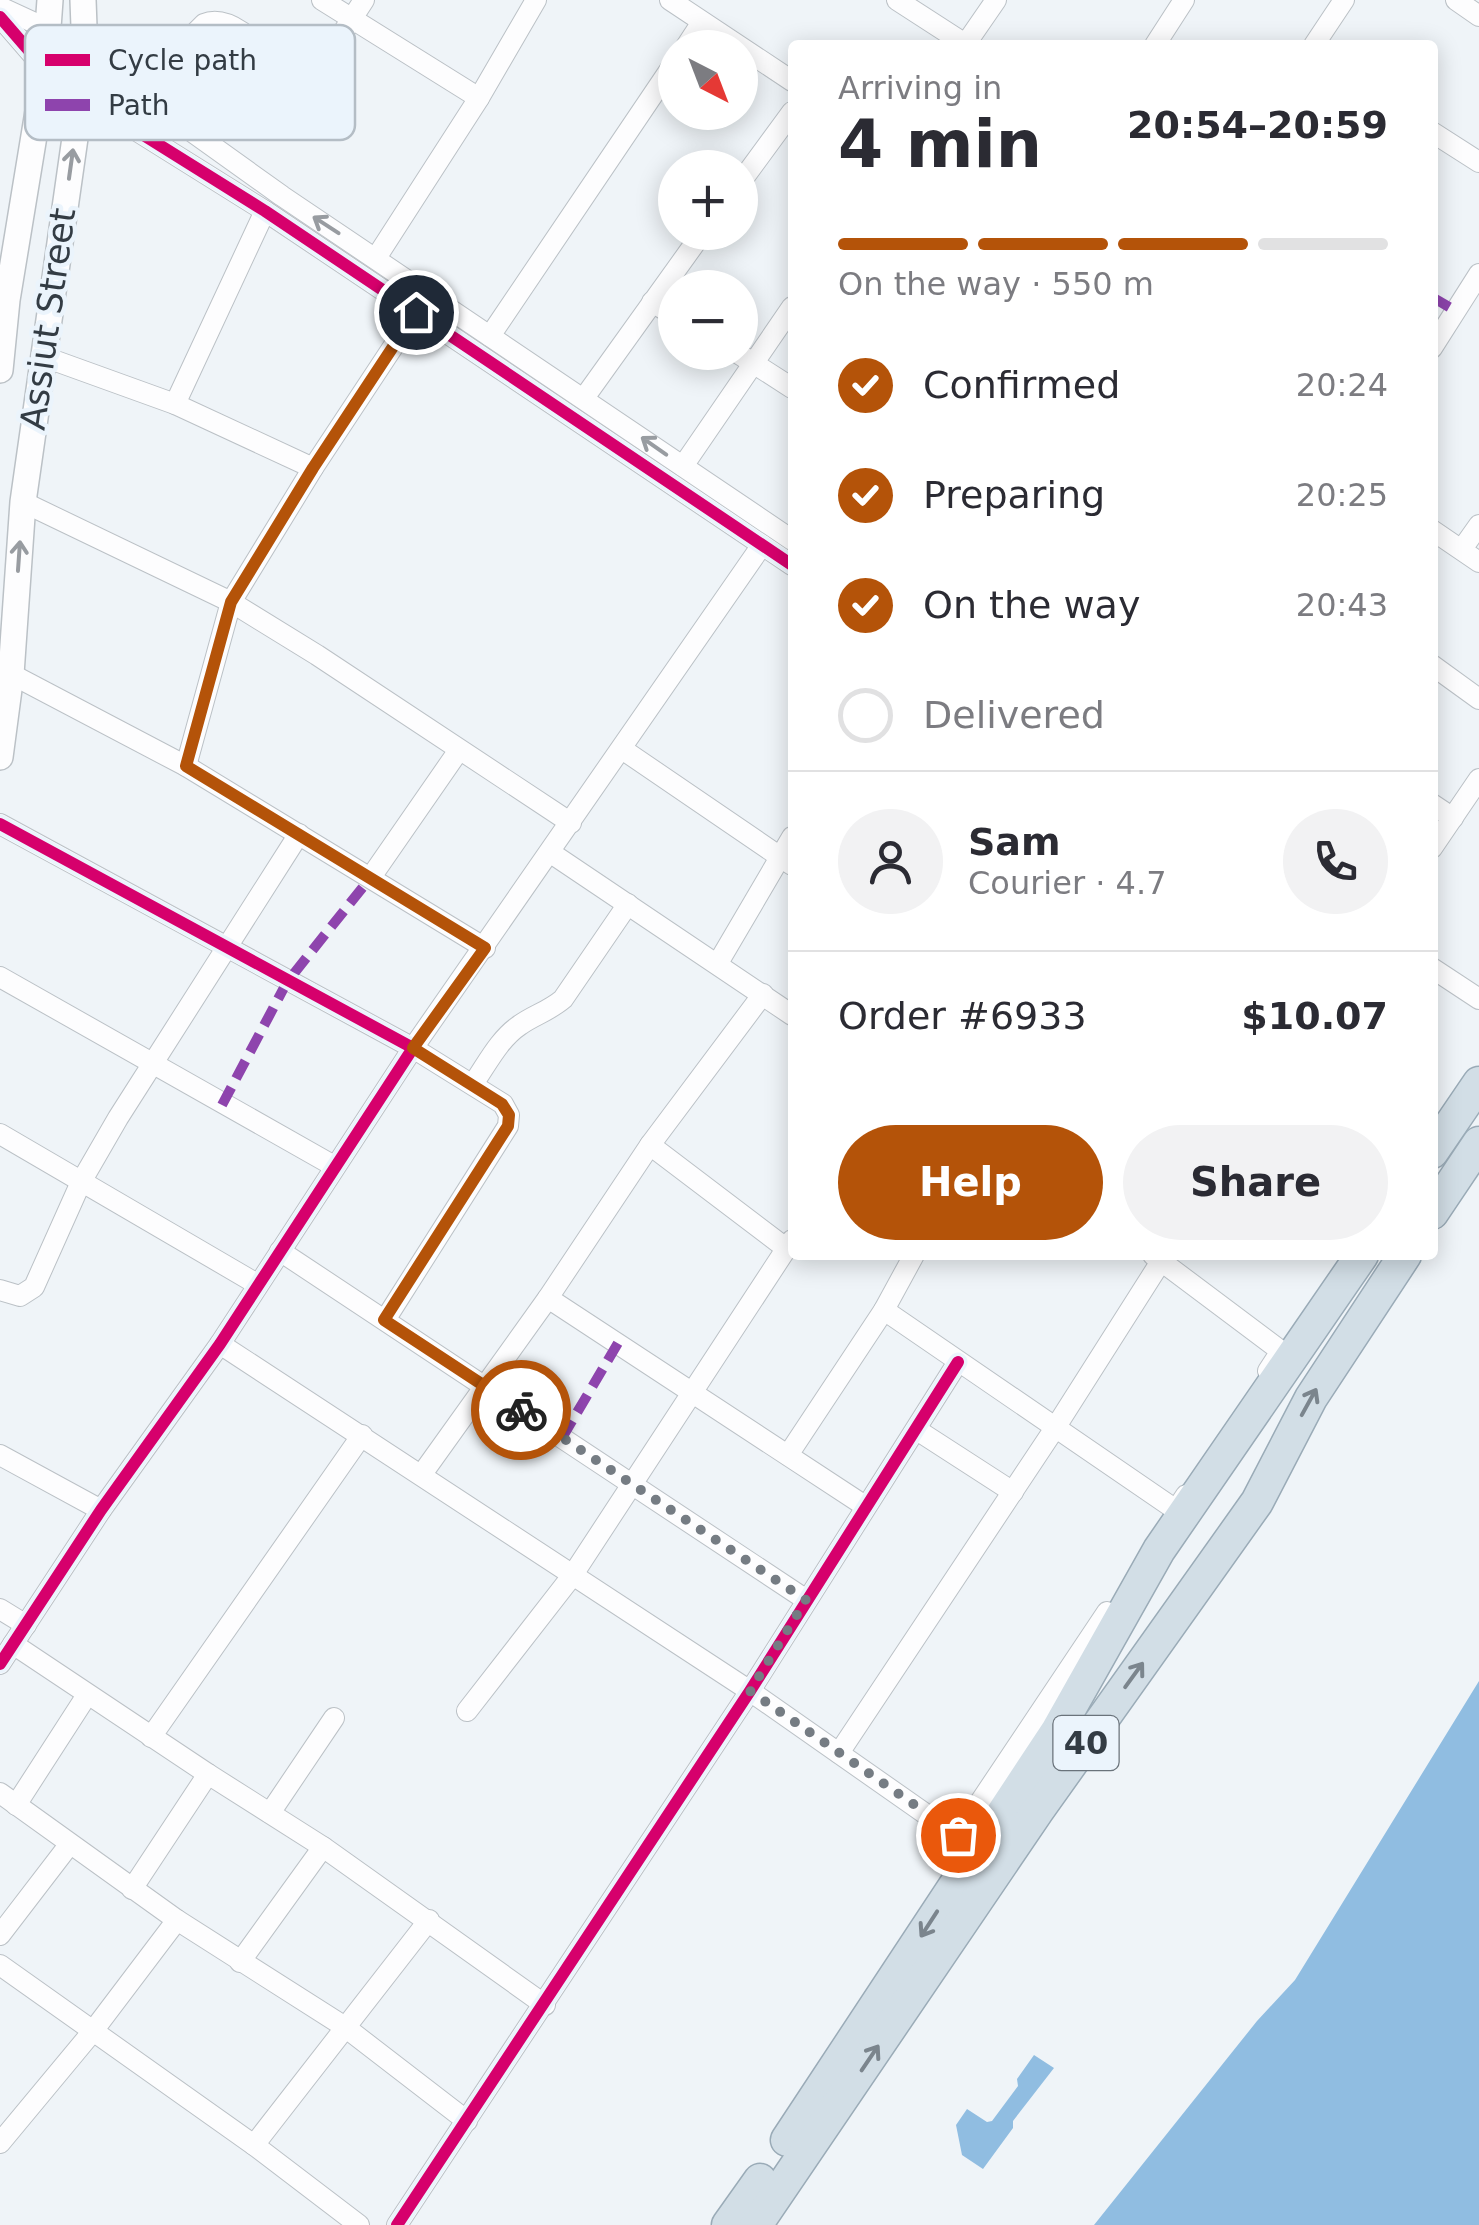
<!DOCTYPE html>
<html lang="en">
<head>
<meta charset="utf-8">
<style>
  body { margin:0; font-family:"DejaVu Sans",sans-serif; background:#f2f2f3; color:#2b2b33; height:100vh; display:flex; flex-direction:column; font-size:38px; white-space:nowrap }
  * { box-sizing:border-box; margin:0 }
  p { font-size:32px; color:#7c7c81 }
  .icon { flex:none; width:55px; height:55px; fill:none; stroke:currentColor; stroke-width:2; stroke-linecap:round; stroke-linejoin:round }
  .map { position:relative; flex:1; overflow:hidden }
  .side { position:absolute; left:788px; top:40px; width:650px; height:1220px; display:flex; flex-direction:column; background:#fff; border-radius:10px; box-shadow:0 5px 25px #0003 }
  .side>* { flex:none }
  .needle { width:65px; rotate:138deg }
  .buttons { position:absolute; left:658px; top:30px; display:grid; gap:20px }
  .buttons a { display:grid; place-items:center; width:100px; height:100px; border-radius:50%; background:#fff; box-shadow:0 5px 25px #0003; font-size:50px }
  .pin { position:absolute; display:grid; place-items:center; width:85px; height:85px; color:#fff; margin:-42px; border:5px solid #fff; border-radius:50%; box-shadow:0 2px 10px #0007 }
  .courier { position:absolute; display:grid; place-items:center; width:100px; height:100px; margin:-50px; border:8px solid #b45309; border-radius:50%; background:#fff; color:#222; box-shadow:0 2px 12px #0007 }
  .overview em { font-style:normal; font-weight:600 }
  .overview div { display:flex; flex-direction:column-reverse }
  .overview { display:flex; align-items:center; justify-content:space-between; height:170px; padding:0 50px }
  h1 { font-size:65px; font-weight:600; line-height:75px }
  .bar { display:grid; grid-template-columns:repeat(4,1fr); gap:15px 10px; align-content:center; height:120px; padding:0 50px }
  .bar i { height:12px; border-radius:8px; background:#e1e1e2 }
  .bar .active { background:#b45309 }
  .bar p { grid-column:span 4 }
  .line { display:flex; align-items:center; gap:25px; padding:0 50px; border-top:2px solid #e1e1e2 }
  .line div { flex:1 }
  .round { display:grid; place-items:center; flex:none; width:105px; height:105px; border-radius:52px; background:#f2f2f3 }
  ol { padding:0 50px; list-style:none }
  li { display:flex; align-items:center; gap:30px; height:110px }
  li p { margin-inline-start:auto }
  li .icon { padding:10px; border-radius:50%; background:#b45309; color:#fff; stroke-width:4 }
  li:last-child { color:#7c7c81 }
  li i { width:55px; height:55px; border:5px solid #e1e1e2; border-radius:50% }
  .primary-button { display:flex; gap:20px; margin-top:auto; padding:20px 50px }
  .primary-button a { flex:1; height:115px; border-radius:60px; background:#b45309; color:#fff; font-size:40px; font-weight:600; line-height:115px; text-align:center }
  .primary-button a+a { background:#f2f2f3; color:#2b2b33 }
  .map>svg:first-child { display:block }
  .water { fill:#90bde1 }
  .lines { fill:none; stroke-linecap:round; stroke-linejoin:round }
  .minor-casing { stroke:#bbc1c6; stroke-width:22 }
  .tertiary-casing { stroke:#bbc1c6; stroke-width:28 }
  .trunk-casing { stroke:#9aabb7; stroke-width:35 }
  .minor { stroke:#fdfdfe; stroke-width:20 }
  .tertiary { stroke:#fdfdfe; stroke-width:25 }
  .trunk { stroke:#d2dee6; stroke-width:32 }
  .quiet { stroke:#8e44ad; stroke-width:10; stroke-dasharray:20 10; stroke-linecap:butt }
  .cycleway-casing { stroke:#ebf4fc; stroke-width:19 }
  .cycleway { stroke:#d6006c; stroke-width:12 }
  .oneway { stroke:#989ca1 }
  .oneway2 { stroke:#7b858d }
  .done { stroke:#757c83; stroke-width:10; stroke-dasharray:0 18 }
  .route { stroke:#b45309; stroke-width:12 }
  .labels { text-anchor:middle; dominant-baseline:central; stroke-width:9; stroke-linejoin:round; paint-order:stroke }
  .shield { fill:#ebf4fc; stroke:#6a737b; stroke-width:2.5 }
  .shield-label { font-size:32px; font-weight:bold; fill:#333c44 }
  .street-label { font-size:35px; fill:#333c44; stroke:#ebf4fc }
  .key { fill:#ebf4fc; stroke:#b4bdc5; stroke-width:2.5 }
  .key-label { font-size:28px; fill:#333c44 }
</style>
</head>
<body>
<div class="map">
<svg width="1479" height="2225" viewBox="0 0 1479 2225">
  <rect width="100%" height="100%" fill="#eff4f8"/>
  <g class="water">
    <path d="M1479,1681v544h-385l163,-204 38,-41z"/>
    <path d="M1034,2055l20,13 -41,53v7l-30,41 -21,-14 -6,-30 11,-16 20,13 5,-1 26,-35 -1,-7z"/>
  </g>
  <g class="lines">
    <defs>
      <g id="minor">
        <path d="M322,0l157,98"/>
        <path d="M670,0l122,81"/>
        <path d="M897,0l68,44"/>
        <path d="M1456,0l23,16"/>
        <path d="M0,7l50,23 232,166 510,344"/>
        <path d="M0,17l45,52 36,27 184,115 527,354"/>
        <path d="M965,45l31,-45"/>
        <path d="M1155,45l29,-45"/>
        <path d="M1314,45l30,-45"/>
        <path d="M685,48l17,-26"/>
        <path d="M117,118l18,-25 69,-69c31,-13 67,36 90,56l11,1 11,-7 48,-74"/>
        <path d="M1432,132l47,30"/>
        <path d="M740,183l52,-71"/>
        <path d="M376,258l103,-160 57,-98"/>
        <path d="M652,302l23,14"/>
        <path d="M490,336l185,-274"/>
        <path d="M1432,348l47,-74"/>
        <path d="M736,352l56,36"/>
        <path d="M42,356l133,48 138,64"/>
        <path d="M584,398l119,-166"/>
        <path d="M175,404l90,-193"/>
        <path d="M683,466l109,-159"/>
        <path d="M23,502l208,100 86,53 254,168"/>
        <path d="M1432,530l47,32"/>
        <path d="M1462,549l17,-24"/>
        <path d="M1432,665l47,34"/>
        <path d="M11,674l175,92 299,182"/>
        <path d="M622,749l170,116"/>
        <path d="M186,766l45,-164 82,-134 103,-156"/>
        <path d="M1432,804l21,14"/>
        <path d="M0,824l413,224 -193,296 -119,166 -101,154"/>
        <path d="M1432,848l47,-69"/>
        <path d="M551,853l241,162"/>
        <path d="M371,877l88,-127"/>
        <path d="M718,963l74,-126"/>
        <path d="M1432,968l47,31"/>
        <path d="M0,977l334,189"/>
        <path d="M473,1084c14,-20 26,-45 47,-59 14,-10 29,-14 43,-26l65,-95"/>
        <path d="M0,1134l257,150"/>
        <path d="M650,1145l137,104"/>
        <path d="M280,1251l525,348"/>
        <path d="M914,1255l-30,55 292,200 10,-15"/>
        <path d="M1153,1255l128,96 -13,20"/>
        <path d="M0,1290l20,6 14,-9 47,-105 37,-64 181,-284"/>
        <path d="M548,1298l102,-153 113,-151"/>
        <path d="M385,1320l123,-194 1,-11 -6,-11 -90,-56 349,-503"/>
        <path d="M220,1344l530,347 227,159"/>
        <path d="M917,1430l96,62"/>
        <path d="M0,1455l101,55"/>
        <path d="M788,1455l96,-145"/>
        <path d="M422,1474l126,-176 317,208"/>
        <path d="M0,1609l26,16"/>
        <path d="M13,1644l195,130 115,73 222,158"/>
        <path d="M467,1711l105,-135 220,-336"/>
        <path d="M151,1737l211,-302"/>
        <path d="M839,1753l218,-328 108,-170"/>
        <path d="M0,1793l177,127 -84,111 -93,112"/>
        <path d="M16,1805l71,-110"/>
        <path d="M270,1813l64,-95"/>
        <path d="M958,1835l149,-223"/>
        <path d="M132,1889l76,-115"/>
        <path d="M177,1920l168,107 122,94"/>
        <path d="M0,1935l69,-90"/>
        <path d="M240,1962l83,-115"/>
        <path d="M0,1965l254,180 105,80"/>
        <path d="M254,2145l175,-225"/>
        <path d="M397,2225l353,-534 208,-329"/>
      </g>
      <g id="tertiary">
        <path d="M0,370l7,-70 38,-231 5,-69"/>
        <path d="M0,757l11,-83 12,-172 58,-406 4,-42 -2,-54"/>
      </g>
      <g id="trunk">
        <path d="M1432,1152l47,-69"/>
        <path d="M1432,1213l47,-70"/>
        <path d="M787,2140l270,-409 102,-181 203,-295"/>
        <path d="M728,2225l32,-45"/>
        <path d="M756,2225l282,-415 219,-308 54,-104 94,-143"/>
      </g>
    </defs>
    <use href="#minor" class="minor-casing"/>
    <use href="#tertiary" class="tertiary-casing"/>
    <use href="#trunk" class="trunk-casing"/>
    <use href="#minor" class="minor"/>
    <use href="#tertiary" class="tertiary"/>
    <use href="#trunk" class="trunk"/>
    <g class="quiet">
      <path d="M1432,297l24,14"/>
      <path d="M222,1105l65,-123 84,-105"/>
      <path d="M562,1438l56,-95"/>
    </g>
    <defs>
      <g id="cycleway">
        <path d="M0,17l45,52 36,27 184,115 527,354"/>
        <path d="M0,824l413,224 -193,296 -119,166 -101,154"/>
        <path d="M397,2225l353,-534 208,-329"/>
      </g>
    </defs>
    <use href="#cycleway" class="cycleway-casing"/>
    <use href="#cycleway" class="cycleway"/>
  </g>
  <defs><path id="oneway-shaft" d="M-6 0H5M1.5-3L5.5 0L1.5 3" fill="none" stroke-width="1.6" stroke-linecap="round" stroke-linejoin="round" transform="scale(2.5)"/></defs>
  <g class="oneway">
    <use href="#oneway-shaft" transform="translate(71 164) rotate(-82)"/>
    <use href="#oneway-shaft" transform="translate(326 225) rotate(-147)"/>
    <use href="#oneway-shaft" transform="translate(654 446) rotate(-145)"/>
    <use href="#oneway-shaft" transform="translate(19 556) rotate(-86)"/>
  </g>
  <g class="oneway2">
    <use href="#oneway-shaft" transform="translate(1309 1402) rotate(-61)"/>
    <use href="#oneway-shaft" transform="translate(1134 1675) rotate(-54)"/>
    <use href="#oneway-shaft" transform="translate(929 1924) rotate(123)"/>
    <use href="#oneway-shaft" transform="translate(870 2058) rotate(-56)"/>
  </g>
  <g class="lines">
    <path class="done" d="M521,1410l285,190 -56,91 208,144"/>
    <path class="route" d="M416,312l-103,156 -82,134 -45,164 299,182 -72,100 89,56 7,11 -1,11 -124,194 137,90"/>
  </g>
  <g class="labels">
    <rect class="shield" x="1053.5" y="1716" width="65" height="54" rx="8"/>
    <g class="shield-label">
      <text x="1086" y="1743">40</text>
    </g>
    <g class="street-label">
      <text transform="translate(48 319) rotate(-82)">Assiut Street</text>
    </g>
  </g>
  <rect x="25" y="25" width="330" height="115" rx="15" class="key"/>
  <rect x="45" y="54" width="45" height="12" fill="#d6006c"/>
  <rect x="45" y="99" width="45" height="12" fill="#8e44ad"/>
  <g class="key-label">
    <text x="108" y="70">Cycle path</text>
    <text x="108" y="115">Path</text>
  </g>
</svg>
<div class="buttons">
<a><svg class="needle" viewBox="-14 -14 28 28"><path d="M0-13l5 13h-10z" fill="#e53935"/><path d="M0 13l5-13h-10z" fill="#7c7c81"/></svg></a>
<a>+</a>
<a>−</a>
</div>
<div class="pin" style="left:958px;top:1835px;background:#ea580c"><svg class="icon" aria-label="bag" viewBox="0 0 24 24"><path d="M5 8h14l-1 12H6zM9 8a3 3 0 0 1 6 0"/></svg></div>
<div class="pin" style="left:416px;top:312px;background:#1f2937"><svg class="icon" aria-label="home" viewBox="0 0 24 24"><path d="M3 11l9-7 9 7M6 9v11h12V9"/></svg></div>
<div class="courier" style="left:521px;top:1410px"><svg class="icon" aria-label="bike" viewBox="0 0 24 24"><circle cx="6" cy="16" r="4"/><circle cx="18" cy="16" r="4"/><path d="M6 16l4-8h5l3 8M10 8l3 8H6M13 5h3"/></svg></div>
<section class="side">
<div class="overview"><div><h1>4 min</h1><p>Arriving in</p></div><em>20:54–20:59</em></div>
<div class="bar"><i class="active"></i><i class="active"></i><i class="active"></i><i></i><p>On the way · 550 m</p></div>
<ol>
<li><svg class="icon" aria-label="check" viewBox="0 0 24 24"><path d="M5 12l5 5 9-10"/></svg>Confirmed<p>20:24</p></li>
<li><svg class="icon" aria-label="check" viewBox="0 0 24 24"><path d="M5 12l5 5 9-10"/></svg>Preparing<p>20:25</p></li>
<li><svg class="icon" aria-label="check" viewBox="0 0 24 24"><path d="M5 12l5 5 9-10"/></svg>On the way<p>20:43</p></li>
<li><i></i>Delivered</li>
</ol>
<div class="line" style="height:180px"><a class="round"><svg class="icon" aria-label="person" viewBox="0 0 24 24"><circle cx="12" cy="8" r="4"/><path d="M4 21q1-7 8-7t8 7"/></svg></a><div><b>Sam</b><p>Courier · 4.7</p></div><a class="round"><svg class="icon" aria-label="phone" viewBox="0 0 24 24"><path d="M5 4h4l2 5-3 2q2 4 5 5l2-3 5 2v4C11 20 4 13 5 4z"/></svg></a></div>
<div class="line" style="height:130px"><div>Order #6933</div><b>$10.07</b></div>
<div class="primary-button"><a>Help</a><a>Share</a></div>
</section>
</div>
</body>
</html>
